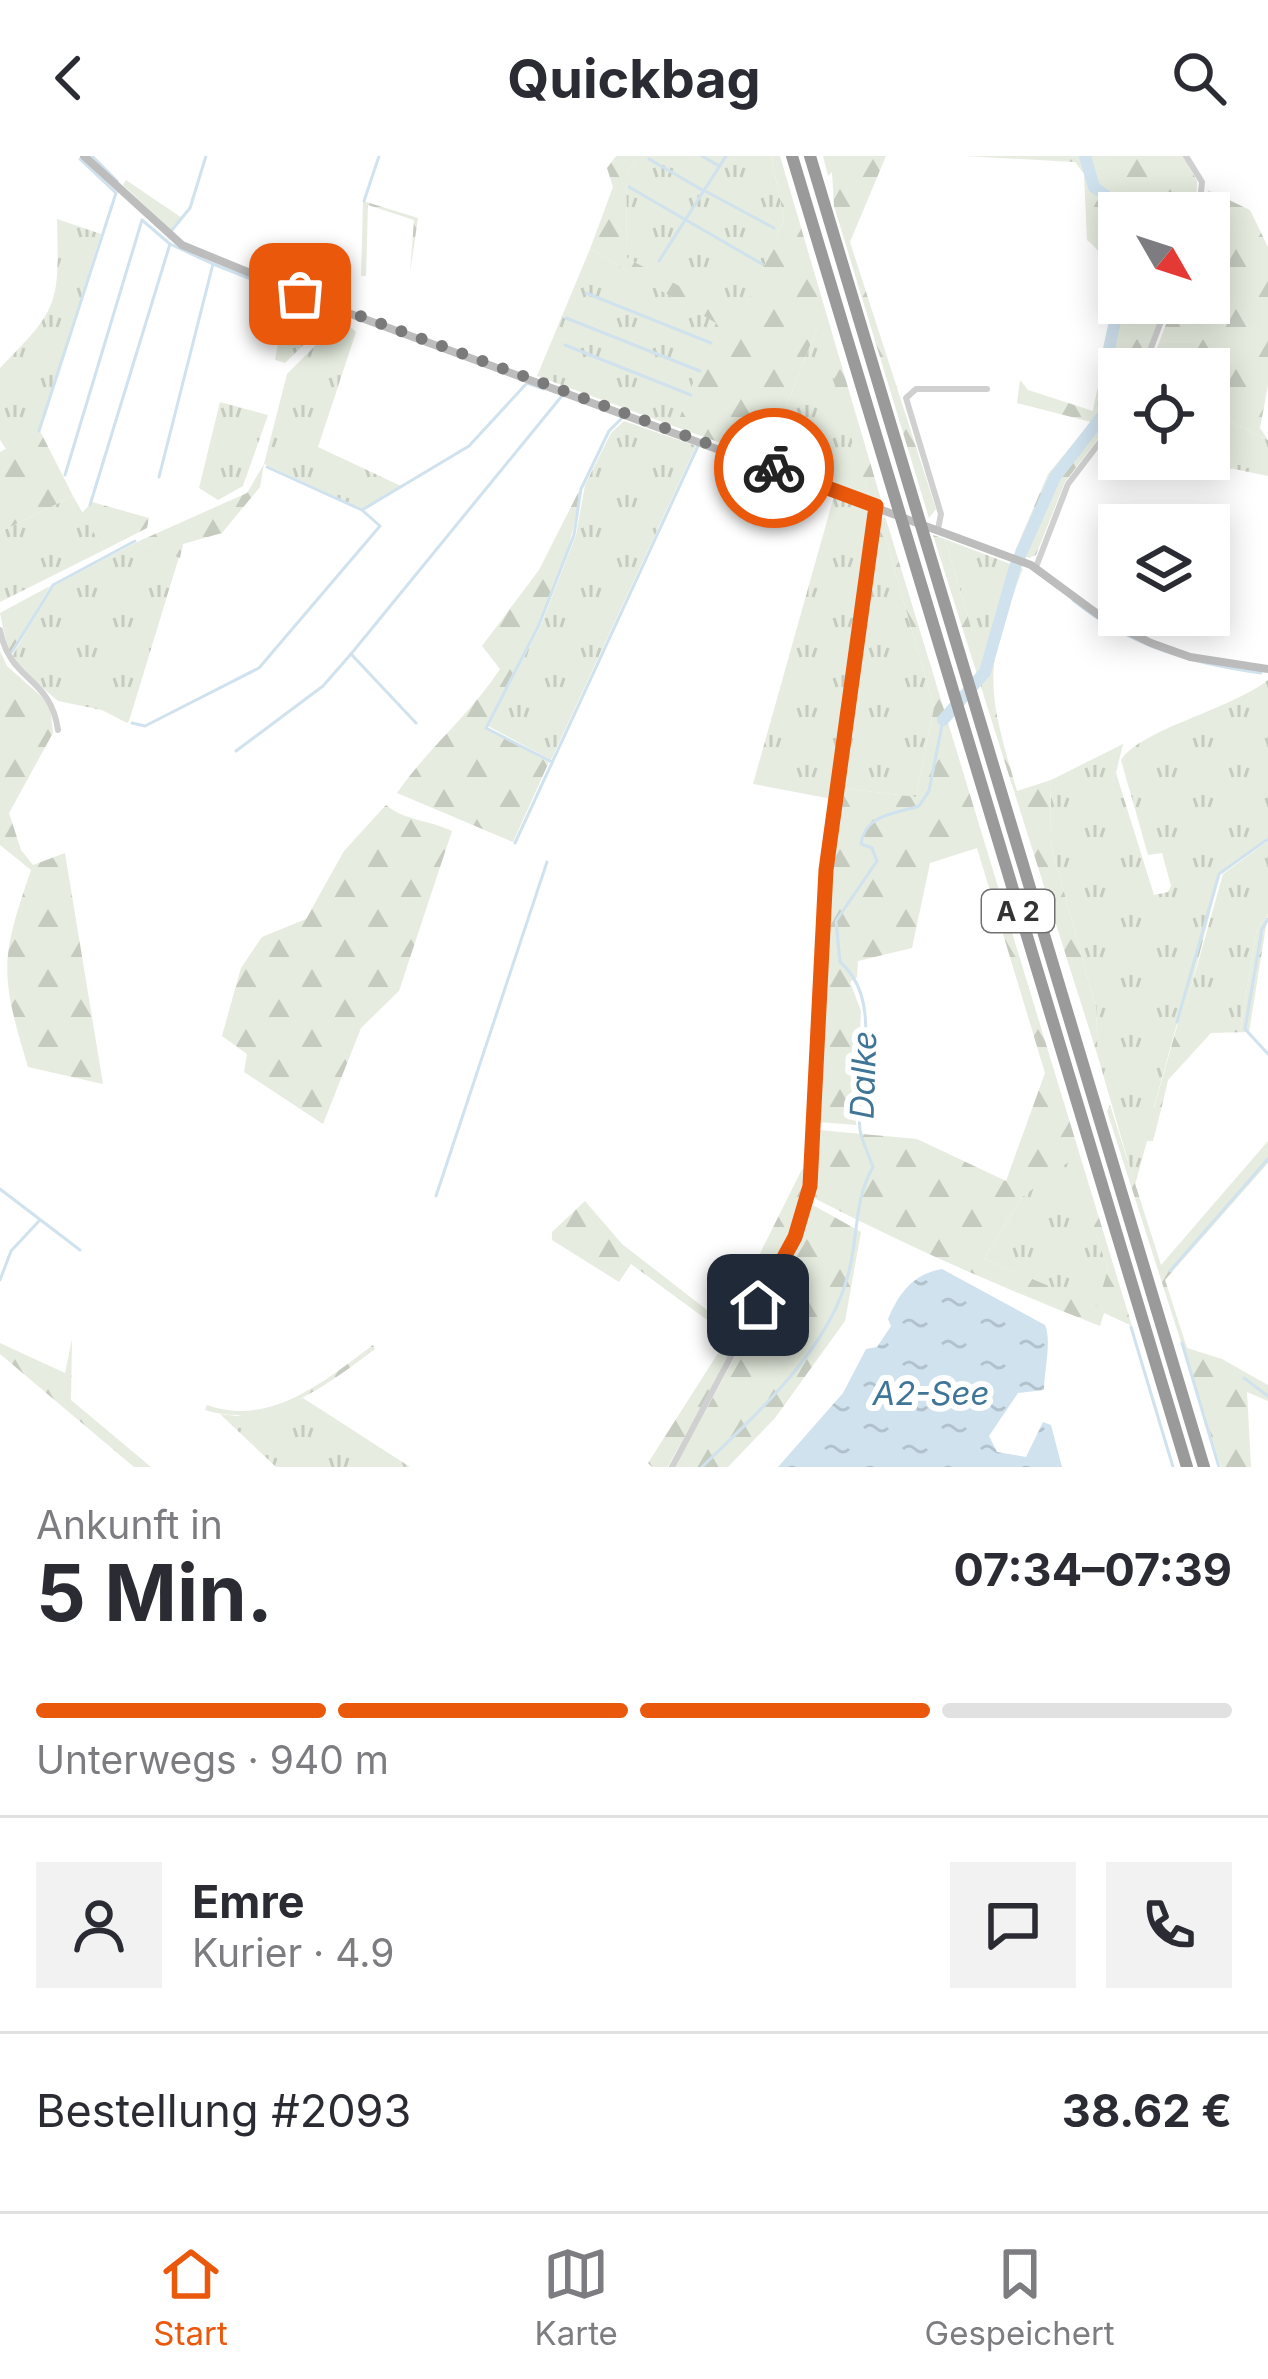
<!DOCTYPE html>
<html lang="de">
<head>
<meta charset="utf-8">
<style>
  body { margin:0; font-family:Inter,sans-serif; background:#f2f2f3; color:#2b2b33; height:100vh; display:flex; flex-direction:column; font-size:45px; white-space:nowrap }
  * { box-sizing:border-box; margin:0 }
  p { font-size:39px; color:#7c7c81 }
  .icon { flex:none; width:66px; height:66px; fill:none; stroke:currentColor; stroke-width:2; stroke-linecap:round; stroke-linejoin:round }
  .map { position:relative; height:1311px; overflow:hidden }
  .drawer { display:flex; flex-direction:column; background:#fff; flex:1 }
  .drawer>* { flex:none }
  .needle { width:78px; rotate:129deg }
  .buttons { position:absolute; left:1098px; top:36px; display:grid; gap:24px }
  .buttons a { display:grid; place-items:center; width:132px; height:132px; border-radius:0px; background:#fff; box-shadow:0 6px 30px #0003; font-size:60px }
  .pin { position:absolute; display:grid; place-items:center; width:102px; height:102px; color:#fff; margin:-51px; border-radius:24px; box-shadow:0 6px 18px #0006 }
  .courier { position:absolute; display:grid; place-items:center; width:120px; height:120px; margin:-60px; border:9px solid #ea580c; border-radius:50%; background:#fff; color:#222; box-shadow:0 3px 15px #0007 }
  .summary em { font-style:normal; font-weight:700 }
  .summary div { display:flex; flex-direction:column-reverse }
  .summary { display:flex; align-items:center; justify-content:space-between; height:204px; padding:0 36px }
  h1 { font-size:78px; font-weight:700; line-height:90px }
  .bar { display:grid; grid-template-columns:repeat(4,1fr); gap:18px 12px; align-content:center; height:144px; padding:0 36px }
  .bar i { height:15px; border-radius:9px; background:#e1e1e2 }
  .bar .current { background:#ea580c }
  .bar p { grid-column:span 4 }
  .line { display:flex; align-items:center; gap:30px; padding:0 36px; border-top:3px solid #e1e1e2 }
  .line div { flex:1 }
  .round { display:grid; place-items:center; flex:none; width:126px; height:126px; border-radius:0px; background:#f2f2f3 }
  header { display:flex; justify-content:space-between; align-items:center; height:156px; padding:0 36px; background:#fff; font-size:54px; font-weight:700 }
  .tab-bar { display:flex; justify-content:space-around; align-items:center; height:168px; border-top:3px solid #e1e1e2; background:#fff; font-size:33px; color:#7c7c81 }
  .tab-bar a { display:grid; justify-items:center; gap:6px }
  .tab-bar .current { color:#ea580c }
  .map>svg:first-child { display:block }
  .grass { fill:url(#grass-tufts) }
  .forest { fill:url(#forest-firs); fill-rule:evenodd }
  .water { fill:url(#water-ripples) }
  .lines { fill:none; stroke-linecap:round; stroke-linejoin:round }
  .stream { stroke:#cfe2ee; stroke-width:3 }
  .river { stroke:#cfe2ee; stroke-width:12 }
  .street { stroke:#d0d0d0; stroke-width:6 }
  .secondary { stroke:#bdbdbd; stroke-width:8 }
  .highway { stroke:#9a9a9a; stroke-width:12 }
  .done { stroke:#7a7a7a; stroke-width:12; stroke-dasharray:0 21.6 }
  .route { stroke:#ea580c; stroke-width:15 }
  .labels { text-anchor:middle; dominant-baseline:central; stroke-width:12; stroke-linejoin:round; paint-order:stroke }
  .shield { fill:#fff; stroke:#707070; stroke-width:3 }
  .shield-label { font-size:27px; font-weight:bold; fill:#333 }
  .water-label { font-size:33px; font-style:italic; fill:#3f7597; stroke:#fff }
</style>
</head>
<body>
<header><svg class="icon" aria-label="back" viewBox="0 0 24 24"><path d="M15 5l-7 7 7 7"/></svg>Quickbag<svg class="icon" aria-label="search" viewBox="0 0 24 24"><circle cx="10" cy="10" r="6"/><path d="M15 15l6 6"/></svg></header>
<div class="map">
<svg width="1268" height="1311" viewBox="0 0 1268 1311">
  <defs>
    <pattern id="grass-tufts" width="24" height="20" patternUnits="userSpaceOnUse" patternTransform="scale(3)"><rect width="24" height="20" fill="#e6ecdf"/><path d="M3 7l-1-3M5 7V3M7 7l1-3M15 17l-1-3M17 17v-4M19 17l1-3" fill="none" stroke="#c6cbc0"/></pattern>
    <pattern id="forest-firs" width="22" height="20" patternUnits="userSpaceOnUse" patternTransform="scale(3)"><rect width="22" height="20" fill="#e6ecdf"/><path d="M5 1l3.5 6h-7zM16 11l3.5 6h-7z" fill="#c6cbc0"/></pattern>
    <pattern id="water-ripples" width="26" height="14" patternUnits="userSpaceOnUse" patternTransform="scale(3)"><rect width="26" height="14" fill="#cfe2ee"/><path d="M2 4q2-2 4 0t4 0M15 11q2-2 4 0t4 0" fill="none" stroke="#b2c2cd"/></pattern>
  </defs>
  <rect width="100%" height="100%" fill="#fff"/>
  <g class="grass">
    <path d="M639,0h132l13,63 -43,101 -114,-62 -1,-84z"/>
    <path d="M57,63l44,15 -63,199 -32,16 -6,-9v-72c60,-60 59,-65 57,-149z"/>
    <path d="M590,93l127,74 -41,104 -139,-51z"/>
    <path d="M287,139l48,19 -50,49 -10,-3z"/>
    <path d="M342,163l14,13 -38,115 83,39 -39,23 -98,-45 23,-90z"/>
    <path d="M818,169l3,3 48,170 -103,-39z"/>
    <path d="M220,246l48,13 -25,71 -25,14 -19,-12z"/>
    <path d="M1209,255l59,29v36l-82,-17h23z"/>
    <path d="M624,265l72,25 -145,314 -63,-34 53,-101 35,-90 9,-50 26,-52z"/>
    <path d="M73,340l31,54 -104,52v-70z"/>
    <path d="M834,340l31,10 5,13 -38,280 -79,-15z"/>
    <path d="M945,383l68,26 -24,65 -17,1z"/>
    <path d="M137,386l42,15 -50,164 -2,2 -25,-13 -44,-9 -48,-41 42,-73z"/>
    <path d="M877,388l11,3 46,160 -18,90 -74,-9z"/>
    <path d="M1268,524v158l-50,37 -64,232 7,3 -8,31h-6l-12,44 -37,-128 -2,-49 -46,-167 1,-61 72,-36 -7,29 38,122 14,-3 3,-6 -9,-33 -14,2 -27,-95c20,-31 109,-50 147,-80z"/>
    <path d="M1268,685v73l-11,15 -17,101 -59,-7 42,-149z"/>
    <path d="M1070,1004l38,109 -10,38 -114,-48 38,-62z"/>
    <path d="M303,1242l107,69h-134l-56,-53 17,2z"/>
  </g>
  <g class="forest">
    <path d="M616,0h23l-13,18 1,84 114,61 43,-100 -13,-63h9l102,347 -13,-5 -51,-173 -52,134 -90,-32 40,-104 -126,-74 23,-62 -6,-19z"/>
    <path d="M823,0h63l-36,86 86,267 -7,9 -95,-312 -2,-34 -4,4z"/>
    <path d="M965,0h219l13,25 -1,32h-77v90h46l-24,66h-22v42l-54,71 -29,73 -7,3 -14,-7 33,-77 43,-52 -74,-19 3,-23 8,10 65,21c9,-51 41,-135 -6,-171l-3,-66 -9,-12z"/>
    <path d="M126,24l56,38 -11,12 -48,-45z"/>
    <path d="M1208,34l42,20 18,37v138l-8,43 8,12 -59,-29v-42h-60l25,-66h35v-90h-6z"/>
    <path d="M363,45l55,17 -8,55 4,-53 -46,-15 -2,71h-5z"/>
    <path d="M40,275l33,65 -73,36v-80z"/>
    <path d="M264,308l-4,23 -38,46 -39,11 -3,14 -43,-16 110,-49z"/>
    <path d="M579,335c-7,84 -57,163 -94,236l64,35 -36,80 -116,-49c31,-45 73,-78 103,-124l-18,-23 57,-76z"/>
    <path d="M92,346l57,16 -2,10 -43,22 -22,-37z"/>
    <path d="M885,360l247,810 -28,-13 -4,13c-98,-38 -193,-80 -286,-128l5,-68 98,9 89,42 39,-108 -68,-225 -47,15 -18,85 -54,13 -1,16 -7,5 11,29 -5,114 -38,-3 12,-251 12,-83 74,9 18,-90 -46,-160 -11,-2 -12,67 12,-89zM1070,1005l38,108 -11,37 -113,-47 38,-62z"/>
    <path d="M933,379l12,4 27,92 17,-2 24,-64 10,4c-41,102 -36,119 -6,222l34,-11 -1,61 46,167 2,49z"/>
    <path d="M50,430l-41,70 -9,-43z"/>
    <path d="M0,495l7,15 43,38 3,29 -44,80 12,37 12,15 32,-12 38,231 -75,-17c-28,-93 -28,-107 3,-197l-31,-25z"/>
    <path d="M386,649c19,16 44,15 66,26l-53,160 -38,37 -38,96 -79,-52 3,-18 -25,-18 19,-68 21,-31 44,-18 38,-68z"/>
    <path d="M1221,714l-39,152 58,8 17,-101 11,-15 -19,118 -38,1 -43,47 -7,30 -7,-2z"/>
    <path d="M1110,949l51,160 107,-124v22l-103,117 22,68 35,11 46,26v16l-21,-9 4,75h-30l-114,-356z"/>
    <path d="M802,1013h6c-8,83 -99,221 -140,298h-16l-4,-4 81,-127 -98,-72 -12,18 -67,-42v-8l33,-31 37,43 103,80z"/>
    <path d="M811,1048l50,28 -16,89 -70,97 -47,49h-53l124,-228z"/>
    <path d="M72,1183l-1,61 80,67h-17l-134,-113v-11l65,30z"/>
    <path d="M373,1189l2,4c-49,37 -106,81 -170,61l2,-5c63,23 119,-25 166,-60z"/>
  </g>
  <path class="water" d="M942,1113l103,56c7,16 -1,46 -1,65l-26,3 -29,43 8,16 29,5 17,-35 8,3 11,42h-284l65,-74 23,-44 11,-2 14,-21 -3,-7c11,-26 25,-45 54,-50z"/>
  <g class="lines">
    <g class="stream">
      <path d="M92,0l25,25"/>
      <path d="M702,0l17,10"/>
      <path d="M649,3l55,32"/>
      <path d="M629,31l133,77"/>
      <path d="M707,36l67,36"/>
      <path d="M364,45l15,-45"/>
      <path d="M172,74l18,-22 16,-52"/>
      <path d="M659,105l67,-105"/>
      <path d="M586,137l125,50"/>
      <path d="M566,162l134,53"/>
      <path d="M565,189l126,50"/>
      <path d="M39,275l77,-238 -36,-34"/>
      <path d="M267,311l95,43"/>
      <path d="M65,319l77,-255 28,24 43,20"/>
      <path d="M159,321l54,-213 38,15"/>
      <path d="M90,349l80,-261"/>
      <path d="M1073,444c57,46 117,63 188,73"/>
      <path d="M12,496l41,-67 82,-44"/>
      <path d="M351,498l210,-257"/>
      <path d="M132,567l13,3 114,-58 121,-142 -18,-16 107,-64 58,-63 17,6"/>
      <path d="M236,595l87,-65 28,-32 65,69"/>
      <path d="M552,606l-66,-34 53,-103 35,-90 7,-46 28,-58 12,-12"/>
      <path d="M515,687l183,-397"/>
      <path d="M1268,763l-6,10 -17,100 23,25"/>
      <path d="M1177,866l42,-148 49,-35"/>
      <path d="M0,1033l80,61"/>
      <path d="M436,1040l111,-334"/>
      <path d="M1170,1115l98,-112"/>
      <path d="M0,1124l11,-29 28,-30"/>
      <path d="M1131,1171l42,140"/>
      <path d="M1182,1187l37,124"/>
      <path d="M1244,1222l24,18"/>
      <path d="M702,1311c54,-53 126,-116 146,-192 11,-39 5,-73 25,-108 -4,-12 -11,-25 -13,-37 -6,-53 27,-127 -20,-168l-4,-41 41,-60 -5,-13 -11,-4c4,-30 34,-30 58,-38l10,-15 14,-71"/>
    </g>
    <g class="river">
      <path d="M1085,0l9,31 23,17c-5,30 -4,67 2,98"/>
      <path d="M943,564l42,-48 30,-105 40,-90 52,-67 -4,-6 7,-18 -1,-37 10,-46"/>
    </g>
    <g class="street">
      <path d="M1186,0l16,26 -3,31"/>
      <path d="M1143,213l25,-66"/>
      <path d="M938,373l3,-15 -35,-116 10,-9h71"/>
      <path d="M1036,411l32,-83 51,-67"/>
      <path d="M0,474c10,53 50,45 58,100"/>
      <path d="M672,1311l123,-230 15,-50 16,-317 50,-361"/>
    </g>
    <path class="secondary" d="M84,0l98,89 158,65 691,255 76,56 44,22 39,14 78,12"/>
    <g class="highway">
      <path d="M792,0l395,1311"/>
      <path d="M810,0l394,1311"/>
    </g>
  </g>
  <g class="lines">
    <path class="done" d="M300,138l474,174"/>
    <path class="route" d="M758,1149l37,-68 15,-51 16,-316 50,-364 -102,-38"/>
  </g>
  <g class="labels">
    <rect class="shield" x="982" y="734" width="72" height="42" rx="9"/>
    <g class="shield-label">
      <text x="1018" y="755">A 2</text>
    </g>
    <g class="water-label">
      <text transform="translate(863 919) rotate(-88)">Dalke</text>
      <text x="931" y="1237">A2-See</text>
    </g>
  </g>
</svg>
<div class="buttons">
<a><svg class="needle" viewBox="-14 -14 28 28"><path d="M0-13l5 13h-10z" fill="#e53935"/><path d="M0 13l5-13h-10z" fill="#7c7c81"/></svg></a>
<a><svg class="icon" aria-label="locate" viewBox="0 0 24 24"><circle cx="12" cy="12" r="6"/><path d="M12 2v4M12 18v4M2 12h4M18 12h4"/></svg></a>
<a><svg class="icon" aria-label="layers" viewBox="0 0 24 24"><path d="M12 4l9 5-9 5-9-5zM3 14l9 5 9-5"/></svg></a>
</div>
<div class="pin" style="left:300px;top:138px;background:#ea580c"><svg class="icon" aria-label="bag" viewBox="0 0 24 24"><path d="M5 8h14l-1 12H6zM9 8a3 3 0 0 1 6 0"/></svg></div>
<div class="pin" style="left:758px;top:1149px;background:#1f2937"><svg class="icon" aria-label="home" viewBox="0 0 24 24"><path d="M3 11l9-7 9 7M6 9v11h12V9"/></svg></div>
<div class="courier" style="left:774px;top:312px"><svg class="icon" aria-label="bike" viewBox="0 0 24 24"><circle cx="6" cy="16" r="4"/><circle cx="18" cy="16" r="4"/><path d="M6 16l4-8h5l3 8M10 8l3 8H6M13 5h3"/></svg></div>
</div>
<section class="drawer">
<div class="summary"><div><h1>5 Min.</h1><p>Ankunft in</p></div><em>07:34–07:39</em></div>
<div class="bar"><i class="current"></i><i class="current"></i><i class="current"></i><i></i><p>Unterwegs · 940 m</p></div>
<div class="line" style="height:216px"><a class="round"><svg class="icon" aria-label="person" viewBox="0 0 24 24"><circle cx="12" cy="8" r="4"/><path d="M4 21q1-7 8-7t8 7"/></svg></a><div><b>Emre</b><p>Kurier · 4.9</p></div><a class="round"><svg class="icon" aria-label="chat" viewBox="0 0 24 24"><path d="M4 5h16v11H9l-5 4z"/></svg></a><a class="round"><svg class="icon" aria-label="phone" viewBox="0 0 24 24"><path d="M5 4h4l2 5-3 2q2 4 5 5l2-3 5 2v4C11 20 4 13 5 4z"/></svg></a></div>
<div class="line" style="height:156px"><div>Bestellung #2093</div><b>38.62 €</b></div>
</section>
<nav class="tab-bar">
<a class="current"><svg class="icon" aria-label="home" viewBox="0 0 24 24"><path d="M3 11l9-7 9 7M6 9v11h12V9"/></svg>Start</a>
<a><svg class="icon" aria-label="map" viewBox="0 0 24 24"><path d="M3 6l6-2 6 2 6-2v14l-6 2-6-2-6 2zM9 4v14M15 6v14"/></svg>Karte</a>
<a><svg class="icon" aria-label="saved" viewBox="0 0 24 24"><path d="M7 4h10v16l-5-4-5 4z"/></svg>Gespeichert</a>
</nav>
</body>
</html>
